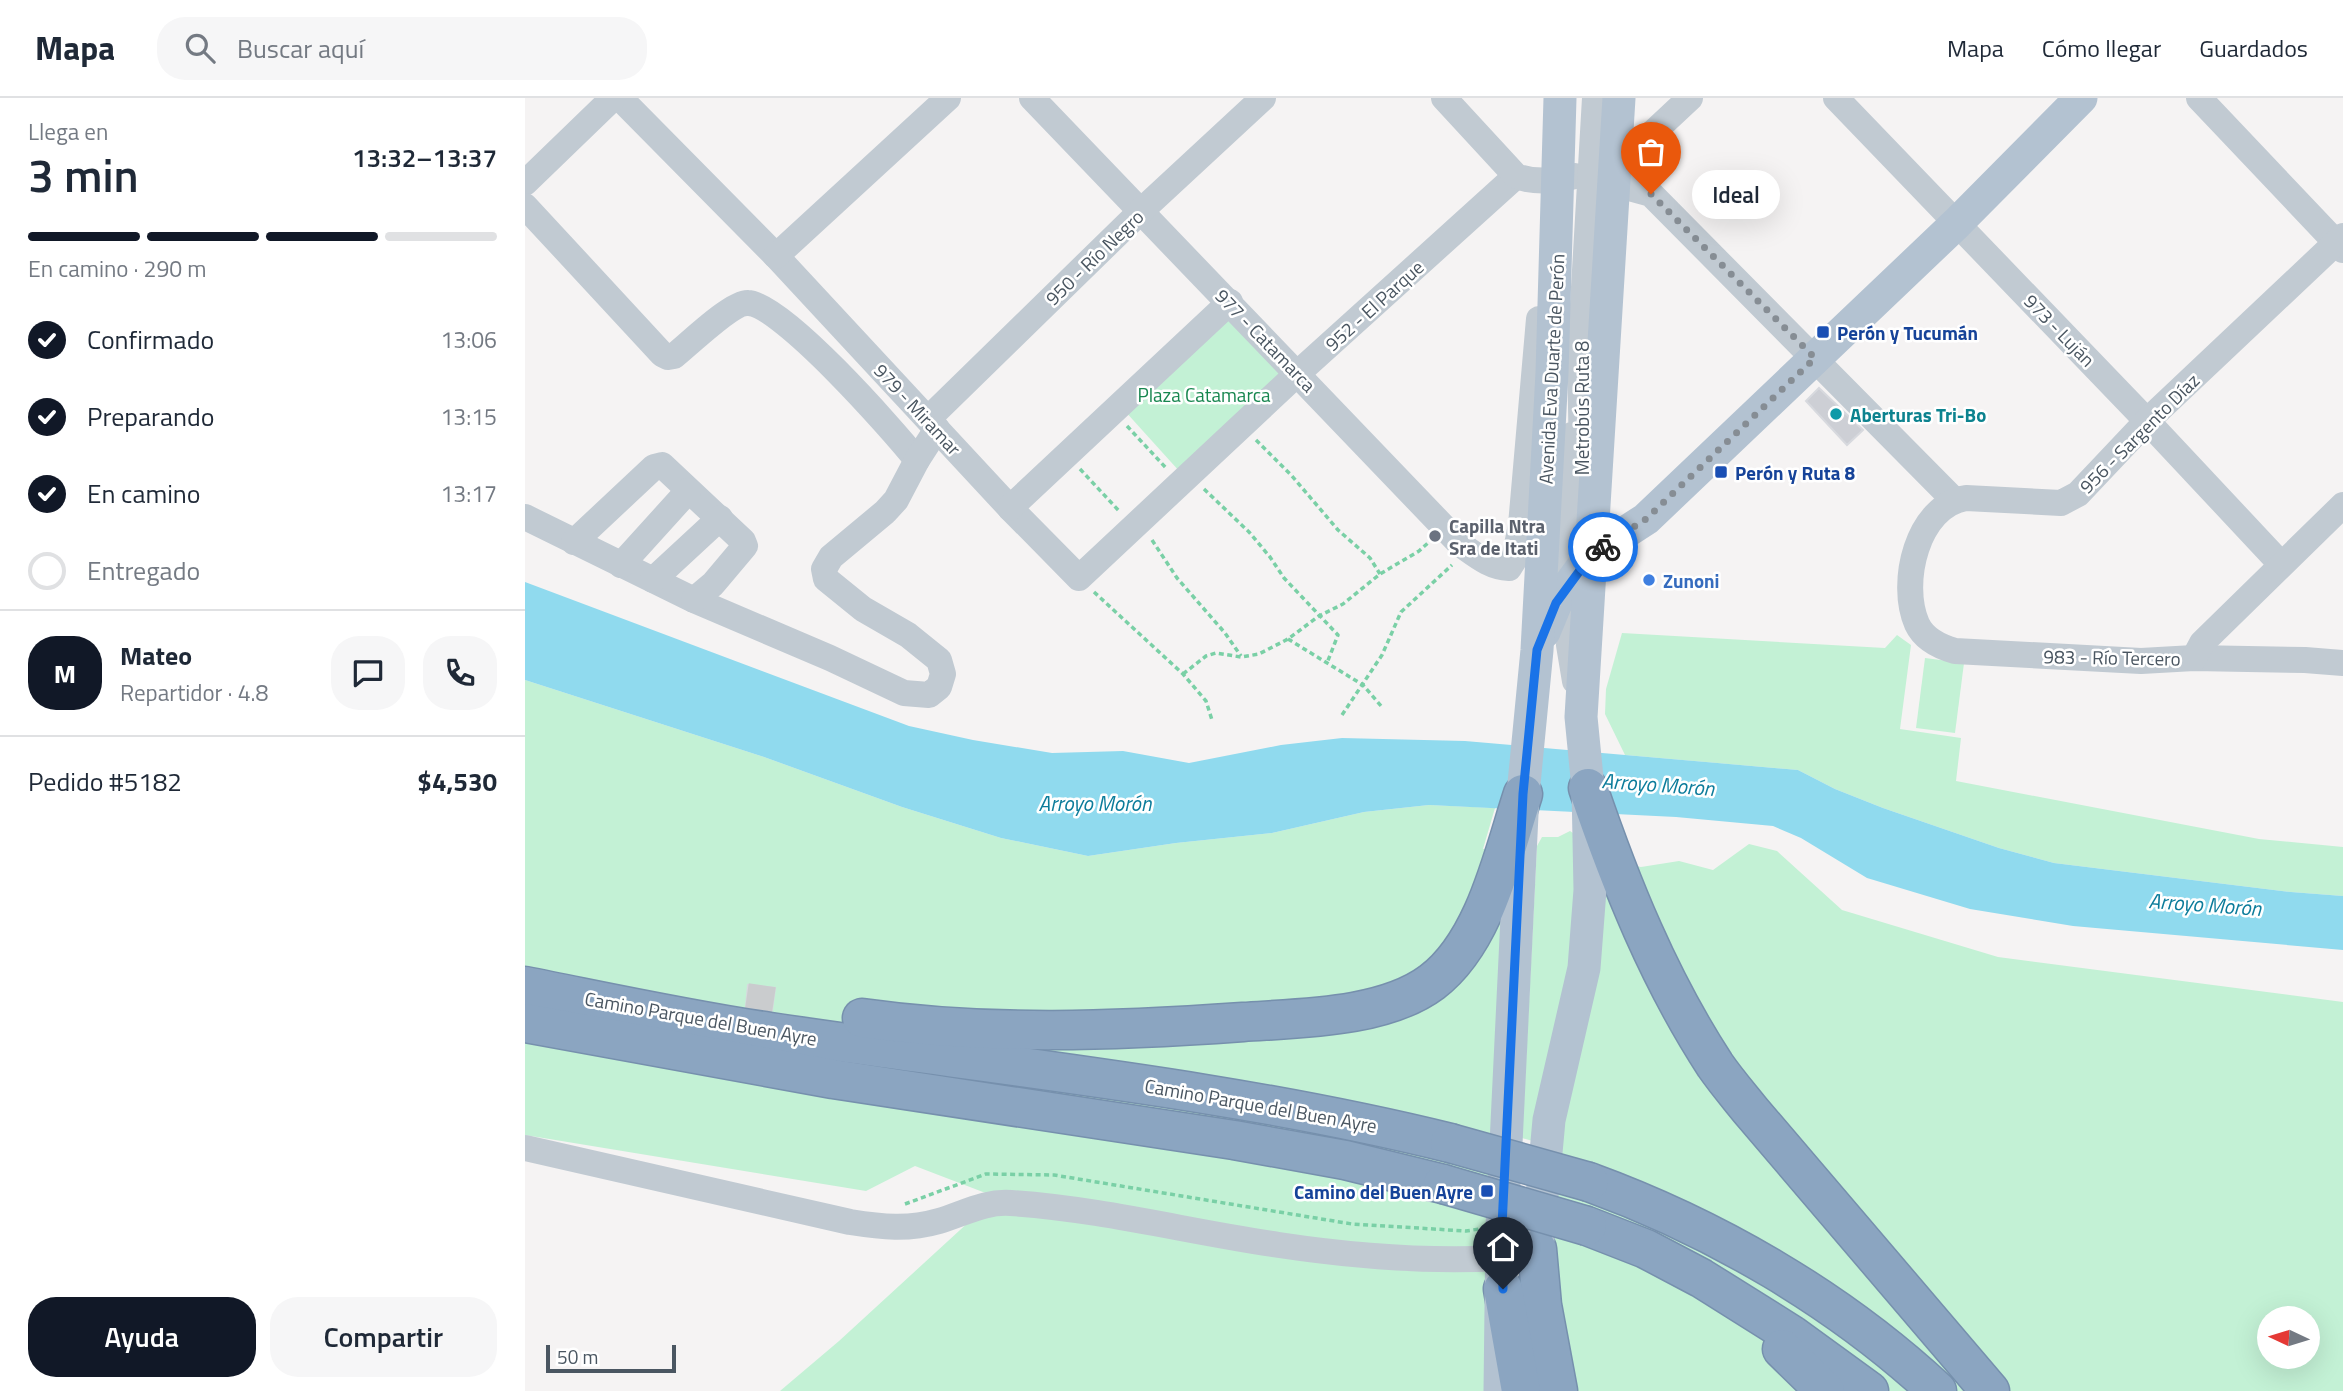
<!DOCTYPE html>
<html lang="es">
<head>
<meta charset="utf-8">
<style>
  body { margin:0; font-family:"Titillium Web",sans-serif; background:#f6f6f7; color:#1f2937; height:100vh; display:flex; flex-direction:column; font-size:26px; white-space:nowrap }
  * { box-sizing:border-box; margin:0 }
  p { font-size:23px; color:#747a83 }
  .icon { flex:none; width:38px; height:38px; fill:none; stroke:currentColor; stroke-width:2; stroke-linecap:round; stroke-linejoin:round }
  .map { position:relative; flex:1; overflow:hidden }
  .drawer { display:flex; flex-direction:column; background:#fff; width:525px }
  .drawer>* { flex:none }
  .needle { width:46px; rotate:274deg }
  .tools { position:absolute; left:1732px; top:1208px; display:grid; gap:14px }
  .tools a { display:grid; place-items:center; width:63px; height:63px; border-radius:50%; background:#fff; box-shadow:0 7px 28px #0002; font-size:35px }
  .scale { position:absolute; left:21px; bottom:18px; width:130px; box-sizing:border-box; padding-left:7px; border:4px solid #4a5661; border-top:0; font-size:19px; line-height:24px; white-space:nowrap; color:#4a5661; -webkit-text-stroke:5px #fff; paint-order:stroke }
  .pin { position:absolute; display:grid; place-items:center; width:60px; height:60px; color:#fff; margin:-72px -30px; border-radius:50% 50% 50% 0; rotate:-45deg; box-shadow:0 0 7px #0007 }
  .pin .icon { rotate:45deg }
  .courier { position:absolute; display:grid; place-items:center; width:70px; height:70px; margin:-35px; border:5px solid #1a73e8; border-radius:50%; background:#fff; color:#222; box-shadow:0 2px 9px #0007 }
  .bubble { position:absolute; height:49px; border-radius:24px; background:#fff; box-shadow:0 7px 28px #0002; font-size:23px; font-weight:600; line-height:49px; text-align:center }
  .headline em { font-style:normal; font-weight:600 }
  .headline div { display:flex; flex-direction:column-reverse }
  .headline { display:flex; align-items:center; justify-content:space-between; height:119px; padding:0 28px }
  h1 { font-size:46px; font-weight:600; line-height:52px }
  .bar { display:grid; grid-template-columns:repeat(4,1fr); gap:10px 7px; align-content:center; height:84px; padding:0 28px }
  .bar i { height:9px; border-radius:5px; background:#e0e1e3 }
  .bar .current { background:#111827 }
  .bar p { grid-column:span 4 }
  .line { display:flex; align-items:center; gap:18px; padding:0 28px; border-top:2px solid #e0e1e3 }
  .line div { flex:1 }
  .round { display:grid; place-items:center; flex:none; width:74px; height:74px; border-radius:28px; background:#f6f6f7 }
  ol { padding:0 28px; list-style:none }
  li { display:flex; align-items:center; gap:21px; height:77px }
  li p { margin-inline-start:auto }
  li .icon { padding:7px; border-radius:50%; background:#111827; color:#fff; stroke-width:4 }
  li:last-child { color:#747a83 }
  li i { width:38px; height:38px; border:4px solid #e0e1e3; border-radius:50% }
  .action { display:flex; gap:14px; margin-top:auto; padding:14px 28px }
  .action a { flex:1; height:80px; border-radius:28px; background:#111827; color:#fff; font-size:28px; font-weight:600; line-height:80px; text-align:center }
  .action a+a { background:#f6f6f7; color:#1f2937 }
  header { display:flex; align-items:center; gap:42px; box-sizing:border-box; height:98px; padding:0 35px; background:#fff; border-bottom:2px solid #e0e1e3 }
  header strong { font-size:33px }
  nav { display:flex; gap:38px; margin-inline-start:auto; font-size:24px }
  .search { width:490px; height:63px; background:#f6f6f7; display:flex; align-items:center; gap:18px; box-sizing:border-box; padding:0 24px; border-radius:28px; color:#747a83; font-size:26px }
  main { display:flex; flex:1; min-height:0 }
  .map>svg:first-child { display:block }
  .green { fill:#c3f1d5; fill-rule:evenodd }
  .water { fill:#90daee }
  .building { fill:#cdcfd5; stroke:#d7d9de; stroke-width:2 }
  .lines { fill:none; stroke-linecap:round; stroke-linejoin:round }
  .highway-tunnel { stroke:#caccce; stroke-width:38; stroke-dasharray:38 19; stroke-linecap:butt }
  .highway-casing { stroke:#7690ad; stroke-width:41 }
  .path { stroke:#7ad0a6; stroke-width:3.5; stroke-dasharray:5 3.5; stroke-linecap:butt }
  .minor { stroke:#c1cad2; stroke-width:26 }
  .major { stroke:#b3c2d1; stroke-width:33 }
  .highway { stroke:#8ba5c1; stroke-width:38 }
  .highway-bridge-casing { stroke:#7690ad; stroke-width:41; stroke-linecap:butt }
  .highway-bridge { stroke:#8ba5c1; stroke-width:38 }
  .done { stroke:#868d94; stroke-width:7; stroke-dasharray:0 12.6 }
  .route { stroke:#1a73e8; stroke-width:9 }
  .transit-dot { fill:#1a4fb4; stroke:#fff; stroke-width:2.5 }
  .culture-dot { fill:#0f9aa8; stroke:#fff; stroke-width:2.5 }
  .worship-dot { fill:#6b7280; stroke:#fff; stroke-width:2.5 }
  .shop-dot { fill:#3f7fe0; stroke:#fff; stroke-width:2.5 }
  .labels { text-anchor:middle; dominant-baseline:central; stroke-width:5; stroke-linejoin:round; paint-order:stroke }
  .street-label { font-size:19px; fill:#4a5661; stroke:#fff }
  .transit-label { font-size:19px; font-weight:bold; fill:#164399; stroke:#fff; text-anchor:start }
  .park-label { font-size:19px; fill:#17864f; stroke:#fff }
  .culture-label { font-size:19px; font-weight:bold; fill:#0d838f; stroke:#fff; text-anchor:start }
  .worship-label { font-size:19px; font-weight:bold; fill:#5b616d; stroke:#fff; text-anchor:start }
  .shop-label { font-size:19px; font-weight:bold; fill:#366cbe; stroke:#fff; text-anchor:start }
  .water-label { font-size:21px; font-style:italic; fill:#0c7c9b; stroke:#fff }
</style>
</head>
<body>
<header>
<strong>Mapa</strong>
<div class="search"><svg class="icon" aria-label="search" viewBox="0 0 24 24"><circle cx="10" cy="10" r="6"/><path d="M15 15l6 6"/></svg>Buscar aquí</div>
<nav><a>Mapa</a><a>Cómo llegar</a><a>Guardados</a></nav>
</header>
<main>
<section class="drawer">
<div class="headline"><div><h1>3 min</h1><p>Llega en</p></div><em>13:32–13:37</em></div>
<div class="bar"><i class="current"></i><i class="current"></i><i class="current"></i><i></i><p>En camino · 290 m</p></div>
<ol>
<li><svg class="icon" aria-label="check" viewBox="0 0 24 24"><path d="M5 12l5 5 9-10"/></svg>Confirmado<p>13:06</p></li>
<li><svg class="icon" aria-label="check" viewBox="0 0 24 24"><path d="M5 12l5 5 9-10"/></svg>Preparando<p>13:15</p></li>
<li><svg class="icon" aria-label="check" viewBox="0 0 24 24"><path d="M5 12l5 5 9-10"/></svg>En camino<p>13:17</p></li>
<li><i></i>Entregado</li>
</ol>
<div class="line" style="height:126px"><b class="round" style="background:#111827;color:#fff">M</b><div><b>Mateo</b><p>Repartidor · 4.8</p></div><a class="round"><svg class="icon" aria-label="chat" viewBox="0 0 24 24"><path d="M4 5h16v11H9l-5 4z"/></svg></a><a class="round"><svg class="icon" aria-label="phone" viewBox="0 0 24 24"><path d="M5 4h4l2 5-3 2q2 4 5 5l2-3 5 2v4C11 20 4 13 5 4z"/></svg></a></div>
<div class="line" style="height:91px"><div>Pedido #5182</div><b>$4,530</b></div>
<div class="action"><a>Ayuda</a><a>Compartir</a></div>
</section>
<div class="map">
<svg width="1818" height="1293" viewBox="0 0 1818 1293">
  <rect width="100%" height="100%" fill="#f5f3f3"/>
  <g class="green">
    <path d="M704,217l56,62 -105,95 -56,-62z"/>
    <path d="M1097,535l263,15 12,-13 14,10 -11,84 61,9 -5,43 303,58 84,8v49l-52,-4 -237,-29 -55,-15 -116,-40 -48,-19 -37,-19 -173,-15 -20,-41 1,-25z"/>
    <path d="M1400,560l39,5 -9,70 -39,-5z"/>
    <path d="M0,582l239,77 138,50 99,31 87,18 88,-13 96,-10 92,-21 65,-7 66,3 -12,41 23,-1 -6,543h-720l59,-50 157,-144 -81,-31 -49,25 -341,-56z"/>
    <path d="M1045,733l6,4v118l-40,189 -14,-4 15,-292 5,-9h16z"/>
    <path d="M1224,746l28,7 65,59 156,47 345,45v389h-821l67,-535 52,11 38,-6 34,9zM1745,1220h38v38h-38z"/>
  </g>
  <path class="water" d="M0,484l384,144 64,14 79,13 71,-2 66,12 92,-18 61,-7 123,3 333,29 37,19 48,19 116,40 55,15 237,29 52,4v54l-270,-24 -103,-17 -103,-31 -66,-40 -28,-12 -97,-9 -247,-12 -65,7 -92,21 -96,10 -88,13 -87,-18 -99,-31 -138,-50 -239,-77z"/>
  <g class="building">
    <path d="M1294,290l44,42 -16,15 -41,-44z"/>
    <path d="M223,887l27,3 -3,22 -26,-4z"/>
  </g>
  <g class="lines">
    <path class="highway-tunnel" d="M221,904l27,4"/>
    <defs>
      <g id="highway">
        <path d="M1063,690c33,97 71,191 127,277 11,16 24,31 36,46l239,280"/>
        <path d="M0,888c81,16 163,34 245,46 227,34 457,56 680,111"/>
        <path d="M337,920c127,18 254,13 381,4 58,-4 141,-4 189,-40 53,-40 71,-127 91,-188"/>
        <path d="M0,925l308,56 401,61 111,20 98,24"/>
        <path d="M1064,1084c126,46 249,117 348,209"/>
        <path d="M1062,1128l59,23 55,29 91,57 77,56"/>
        <path d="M1012,1151l5,56 16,86"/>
        <path d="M978,1191l18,102"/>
        <path d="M1257,1251l43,42"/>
      </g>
    </defs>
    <use href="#highway" class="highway-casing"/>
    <g class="path">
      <path d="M602,328l40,43"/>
      <path d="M731,342l36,36 46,54 32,28 10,16"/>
      <path d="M555,371l40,43"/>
      <path d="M679,391l45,43 21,25 14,21 54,57 -11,28"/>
      <path d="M627,442l25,38 48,55 16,23"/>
      <path d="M569,494l89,82 23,27 6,19"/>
      <path d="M763,541l75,46 19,22"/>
      <path d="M658,576l23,-18 10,-3 25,4 18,-3 29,-15 31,-23 24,-12 37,-30 39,-23 10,-9"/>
      <path d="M817,617l40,-60 19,-43 51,-47"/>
      <path d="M380,1106l81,-30 68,1 298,49 114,7 13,-2"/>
    </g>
    <g class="minor">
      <path d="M95,0l156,158 234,252 69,70 219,-205 218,-197"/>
      <path d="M507,0l428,446c16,11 29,23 49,24l5,-8 7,-35 18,-206"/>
      <path d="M919,0l72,78c18,7 41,5 59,0"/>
      <path d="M1311,0l311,323 134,143"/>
      <path d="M1674,0l144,152"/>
      <path d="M1089,71l15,19 22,6 303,306"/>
      <path d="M1089,71l76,-71"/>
      <path d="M0,85l88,-85"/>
      <path d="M0,108l137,148 6,3 6,-1c14,-11 58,-54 74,-53 33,0 145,127 169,157"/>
      <path d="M1818,138l-196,185 -69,73 -17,9 -95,-5c-49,8 -67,85 -49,126 7,15 24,23 38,27l186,10 53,-3 111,2 38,3"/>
      <path d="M251,158l172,-158"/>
      <path d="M403,321l213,-208 122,-113"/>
      <path d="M1057,360l-2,-102 15,-258"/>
      <path d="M485,410l220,-206"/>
      <path d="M0,419l169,83 136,58 74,35 25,2 10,-8 4,-13 -4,-14 -31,-25 -45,-26 -37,-30 -2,-10 7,-12 54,-45 11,-12 21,-40 20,-31"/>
      <path d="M49,444l80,-75 8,-2 81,76 2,5 -32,38 -19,16"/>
      <path d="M96,467l67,-74"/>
      <path d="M1049,479l-5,68 6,36"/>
      <path d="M128,482l67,-62"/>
      <path d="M1033,497l7,-32 7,-128"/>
      <path d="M1669,560l8,-15 141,-138"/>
      <path d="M0,1050l325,74c32,5 58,8 89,-1 24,-7 46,-20 72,-18 90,6 179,29 268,42 73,11 148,17 222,13"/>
    </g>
    <g class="major">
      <path d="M1019,534l12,-29 36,-49 54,-35 311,-296 124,-125"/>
      <path d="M1013,1141l11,-119 35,-152 6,-78 -2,-102 -7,-71 38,-619"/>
      <path d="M975,1293l2,-165 21,-432 14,-144 15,-277 8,-275"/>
    </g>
    <use href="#highway" class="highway"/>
    <defs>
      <g id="highway-bridge">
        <path d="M925,1045l139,39"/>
        <path d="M918,1086l144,42"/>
      </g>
    </defs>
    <use href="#highway-bridge" class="highway-bridge-casing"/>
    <use href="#highway-bridge" class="highway-bridge"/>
  </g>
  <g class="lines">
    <path class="done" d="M1078,449l43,-28 169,-161 -164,-164"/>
    <path class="route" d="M978,1191l-1,-63 21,-432 14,-144 19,-47 36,-49 11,-7"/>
  </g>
  <g class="transit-dot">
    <rect x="1291" y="227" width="14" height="14" rx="3.5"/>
    <rect x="1189" y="367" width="14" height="14" rx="3.5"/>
    <rect x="955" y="1086" width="14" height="14" rx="3.5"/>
  </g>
  <circle class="culture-dot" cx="1311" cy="316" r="7"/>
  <circle class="worship-dot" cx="910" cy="438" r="7"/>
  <circle class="shop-dot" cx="1124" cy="482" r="7"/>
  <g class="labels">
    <g class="street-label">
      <text transform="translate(569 159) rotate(-44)">950 - Río Negro</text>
      <text transform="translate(849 207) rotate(-42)">952 - El Parque</text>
      <text transform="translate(1535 232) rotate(46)">973 - Luján</text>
      <text transform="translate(741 242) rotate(46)">977 - Catamarca</text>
      <text transform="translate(1026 271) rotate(-87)">Avenida Eva Duarte de Perón</text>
      <text transform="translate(1056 310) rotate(-90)">Metrobús Ruta 8</text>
      <text transform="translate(393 311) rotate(47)">979 - Miramar</text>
      <text transform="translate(1614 335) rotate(-45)">956 - Sargento Díaz</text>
      <text transform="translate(1587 559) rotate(1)">983 - Río Tercero</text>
      <text transform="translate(176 920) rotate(10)">Camino Parque del Buen Ayre</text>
      <text transform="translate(736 1007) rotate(10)">Camino Parque del Buen Ayre</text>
    </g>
    <g class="transit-label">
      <text x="1312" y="234">Perón y Tucumán</text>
      <text x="1210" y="374">Perón y Ruta 8</text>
      <text x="948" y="1093" text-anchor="end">Camino del Buen Ayre</text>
    </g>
    <g class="park-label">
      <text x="679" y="296">Plaza Catamarca</text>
    </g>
    <g class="culture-label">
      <text x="1325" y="316">Aberturas Tri-Bo</text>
    </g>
    <g class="worship-label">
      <text x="924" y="427">Capilla Ntra<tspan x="924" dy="22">Sra de Itati</tspan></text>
    </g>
    <g class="shop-label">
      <text x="1138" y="482">Zunoni</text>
    </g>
    <g class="water-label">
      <text transform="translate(1133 686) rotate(4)">Arroyo Morón</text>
      <text x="570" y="705">Arroyo Morón</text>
      <text transform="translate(1680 806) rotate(4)">Arroyo Morón</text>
    </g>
  </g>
</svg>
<div class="tools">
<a><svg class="needle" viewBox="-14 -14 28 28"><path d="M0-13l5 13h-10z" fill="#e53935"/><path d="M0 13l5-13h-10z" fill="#747a83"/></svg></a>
</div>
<div class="scale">50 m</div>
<div class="pin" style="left:1126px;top:96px;background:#ea580c"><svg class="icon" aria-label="bag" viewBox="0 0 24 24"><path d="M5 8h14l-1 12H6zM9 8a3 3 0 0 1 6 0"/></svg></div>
<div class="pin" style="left:978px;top:1191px;background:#1f2937"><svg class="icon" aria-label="home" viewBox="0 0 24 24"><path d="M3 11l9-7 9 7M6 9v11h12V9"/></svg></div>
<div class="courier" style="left:1078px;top:449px"><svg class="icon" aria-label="bike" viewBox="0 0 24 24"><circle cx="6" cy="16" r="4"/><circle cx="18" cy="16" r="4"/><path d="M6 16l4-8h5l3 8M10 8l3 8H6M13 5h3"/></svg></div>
<div class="bubble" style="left:1167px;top:72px;width:88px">Ideal</div>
</div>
</main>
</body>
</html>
